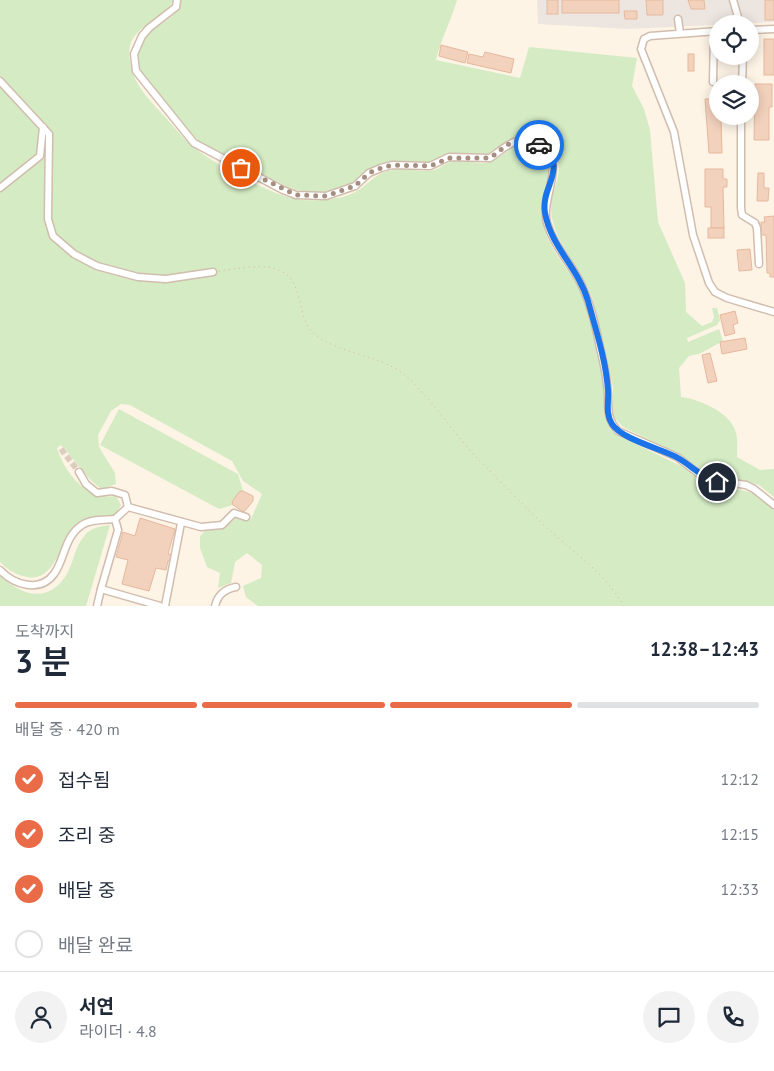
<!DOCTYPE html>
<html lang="ko">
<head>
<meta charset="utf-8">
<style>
  body { margin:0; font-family:"PT Sans","Noto Sans KR",sans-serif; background:#f2f2f3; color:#1f2937; height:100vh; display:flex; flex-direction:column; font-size:19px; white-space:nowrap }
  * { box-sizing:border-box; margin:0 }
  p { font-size:16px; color:#747a83 }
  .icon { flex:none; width:28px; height:28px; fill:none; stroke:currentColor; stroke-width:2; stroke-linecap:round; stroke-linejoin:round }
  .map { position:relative; height:606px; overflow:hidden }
  .side { display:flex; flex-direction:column; background:#fff; flex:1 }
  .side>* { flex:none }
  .tools { position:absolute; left:709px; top:15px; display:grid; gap:10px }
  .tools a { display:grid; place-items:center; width:50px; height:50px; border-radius:50%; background:#fff; box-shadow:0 2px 12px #0003; font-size:25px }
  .pin { position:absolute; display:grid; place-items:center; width:42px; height:42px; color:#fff; margin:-21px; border:2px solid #fff; border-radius:50%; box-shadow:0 1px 5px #0007 }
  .courier { position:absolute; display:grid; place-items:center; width:50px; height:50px; margin:-25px; border:4px solid #1a73e8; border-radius:50%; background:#fff; color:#222; box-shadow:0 1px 6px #0007 }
  .head em { font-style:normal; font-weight:600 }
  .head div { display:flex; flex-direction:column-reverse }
  .head { display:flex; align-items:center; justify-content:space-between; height:85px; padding:0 15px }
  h1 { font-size:32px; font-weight:600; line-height:38px }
  .bar { display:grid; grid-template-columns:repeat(4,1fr); gap:8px 5px; align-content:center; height:60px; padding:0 15px }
  .bar i { height:6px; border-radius:4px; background:#e0e1e3 }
  .bar .active { background:#e96b48 }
  .bar p { grid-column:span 4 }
  .line { display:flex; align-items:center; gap:12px; padding:0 15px; border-top:1px solid #e0e1e3 }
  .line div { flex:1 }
  .round { display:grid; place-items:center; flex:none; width:52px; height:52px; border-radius:26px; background:#f2f2f3 }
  ol { padding:0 15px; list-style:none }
  li { display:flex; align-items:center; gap:15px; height:55px }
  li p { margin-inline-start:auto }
  li .icon { padding:5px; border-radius:50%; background:#e96b48; color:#fff; stroke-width:4 }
  li:last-child { color:#747a83 }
  li i { width:28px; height:28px; border:2px solid #e0e1e3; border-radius:50% }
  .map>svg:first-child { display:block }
  .industrial { fill:#ede6e0 }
  .green { fill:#d4ebc4 }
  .building { fill:#f3d2bd; stroke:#e6b89d }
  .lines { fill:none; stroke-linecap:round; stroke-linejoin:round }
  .minor-tunnel { stroke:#dccdbf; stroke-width:6; stroke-dasharray:6 3; stroke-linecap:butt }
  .minor-casing { stroke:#d1bdae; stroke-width:9 }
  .path { stroke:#d8b59f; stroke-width:1; stroke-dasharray:1 4; stroke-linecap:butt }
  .minor { stroke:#fff; stroke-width:6 }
  .done { stroke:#a68f81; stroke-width:5; stroke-dasharray:0 9 }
  .route { stroke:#1a73e8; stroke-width:6 }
</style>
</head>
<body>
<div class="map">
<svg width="774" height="606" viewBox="0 0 774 606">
  <rect width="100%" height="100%" fill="#fdf4e6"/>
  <path class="industrial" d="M537,0h237v22l-146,7 -90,-5z"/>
  <g class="green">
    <path d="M0,0h173c-7,20 -38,24 -43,46 -5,30 17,52 35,71 9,10 17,20 26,28 19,17 87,54 111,55 17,1 40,0 55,-9 13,-8 20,-19 35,-21 14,-3 29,3 42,0 7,-2 13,-8 21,-9 10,-2 20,3 30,2 21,-3 30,-30 53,-15 7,5 11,10 13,18 -4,20 -12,36 -8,56 5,31 33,52 42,81 8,26 19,60 20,86 2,17 -3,29 8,44l68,33 25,16 47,11 21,17v96h-516l-12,-9 -3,-11 18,-8 1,-13 -15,-12 -12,9 -4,21 -13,5 2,-15 -13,-6 -7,-19v-12l5,-5 20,-3 11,-10 15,1 11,-25 -19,-13 -11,-20 -102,-56 -9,-1 -10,7 -13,24 1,12 16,26 1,11 -14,5c-14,-8 -29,-32 -41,-44l-4,3c8,26 30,52 59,48l5,9 -5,9c-12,4 -26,-1 -37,8 -19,15 -22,61 -52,55 -11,-2 -19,-7 -27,-15z"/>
    <path d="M181,0h276c-6,21 -16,39 -21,60l84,18 9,-31 108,11 -5,28 12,23 6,21 8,92 27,61 1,29 16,14 10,-4 2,-5 -2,-9h5l3,12 -3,5 -30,13 1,4 31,-13 4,12 -24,13 -10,2 -10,12 2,29c18,2 51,16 55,36 2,7 1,17 1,24l23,13 14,-1v28l-15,-12 -53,-13 -28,-18 -55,-27 -11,-12 1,-28 -21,-90c-11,-29 -40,-56 -41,-88 -1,-20 17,-39 2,-58 -5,-6 -16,-15 -25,-16 -18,-2 -27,19 -43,21 -12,1 -23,-4 -34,-3 -9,1 -16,8 -24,10 -15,3 -30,-3 -45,1 -12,3 -19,13 -28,19 -19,13 -45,12 -66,4l-86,-42 -59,-68c-24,-50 34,-47 38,-77z"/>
    <path d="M119,409l119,65 5,17 -4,1 -6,13 -14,4 -119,-64z"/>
    <path d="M110,525l-24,81h-86v-31c20,20 46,29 65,2 9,-13 9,-30 20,-42 6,-7 16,-9 25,-10z"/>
  </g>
  <g class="building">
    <rect x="547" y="0" width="11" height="14"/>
    <rect x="562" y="0" width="57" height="13"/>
    <path d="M646,0h17v15h-16z"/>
    <path d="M688,0h16l1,9h-14z"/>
    <rect x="765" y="0" width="9" height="20"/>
    <path d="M624,11h13v8h-12z"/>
    <rect x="764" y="39" width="10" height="36"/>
    <path d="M441,45l27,7 -3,11 -26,-7z"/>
    <path d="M485,52l29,7 -3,14 -44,-10 2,-9 14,3z"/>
    <rect x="688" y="54" width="6" height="17"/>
    <path d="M755,84h17v23h-3v33h-15z"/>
    <path d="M705,99h13v17h9v3h-6l1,34h-13z"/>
    <path d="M705,169h18v10h4v8h-4l1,41h-13v-21h-6z"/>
    <path d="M758,173h6v15h5l-1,13h-11z"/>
    <path d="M774,216v61h-4v-4h-3l-1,-38h-5v-13h4l-1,-5z"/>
    <rect x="708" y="228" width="16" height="10"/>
    <path d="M750,249l2,21 -13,1 -2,-21z"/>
    <path d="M735,311l3,12 -5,2 2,8 -10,3 -5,-21z"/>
    <path d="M745,338l2,11 -25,5 -2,-12z"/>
    <path d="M710,353l7,28 -9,2 -6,-28z"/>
    <path d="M243,491l10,5v5l-9,11 -11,-7 -1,-3 7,-10z"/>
    <path d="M140,518l35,11 -7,25 4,1 -1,7 -3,-1 -2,9 -10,-2 -7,23 -27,-7 6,-24 -12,-3 7,-25 12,4z"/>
  </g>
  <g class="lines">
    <path class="minor-tunnel" d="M61,449l18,23"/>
    <defs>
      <g id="minor">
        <path d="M177,0l-1,7 -27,21 -7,8 -8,18 2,17 58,72 89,47 13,5 30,1 29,-10 14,-13 12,-5 11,-3 38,1 19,-9 41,1c16,-11 26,-24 47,-14 33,16 3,52 10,79 7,24 25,41 35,63 9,19 14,41 18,62 3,12 6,25 7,37 3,19 -3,31 11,46l59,26 29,22 40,6 8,4 20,16"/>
        <path d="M733,0l7,24"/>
        <path d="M678,19l2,14"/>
        <path d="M750,30l24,-1"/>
        <path d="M718,31l-68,5 -6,3 -3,10 33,83 19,103 16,48 6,9 12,6 47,14"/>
        <path d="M0,81l49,53 -1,85 5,17 21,18 23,12 41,11 28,2 47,-7"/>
        <path d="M713,82l1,-51"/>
        <path d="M742,84l1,-28"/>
        <path d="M741,116v92l1,7 13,8 2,5 2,36"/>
        <path d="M0,188l40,-32 3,-29"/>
        <path d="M79,472l7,12 11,9 15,-2 13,4 3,12"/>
        <path d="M0,570c14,15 40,23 54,4 11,-15 10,-37 28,-49 8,-6 23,-5 33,-6"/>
        <path d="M101,589l17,-59 -3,-11 13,-12 73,20 21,-2 12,-12 12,4"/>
        <path d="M97,606l4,-17 59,17"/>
        <path d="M165,606l16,-83"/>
        <path d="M215,606c3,-12 10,-17 21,-19"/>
      </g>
    </defs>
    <use href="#minor" class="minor-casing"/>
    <path class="path" d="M219,271c18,-2 42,-8 60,-1 28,11 15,51 38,66 27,19 64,19 89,40 25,22 48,58 72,83 22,22 44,45 67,67 29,27 57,44 79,80"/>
    <use href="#minor" class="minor"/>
  </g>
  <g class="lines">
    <path class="done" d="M241,168l55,27 30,1 29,-10 14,-13 12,-5 11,-3 38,1 19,-8h41c19,-13 23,-24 49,-13"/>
    <path class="route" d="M539,145c32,23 1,40 6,68 6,34 34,56 43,88 8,29 18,60 20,89 1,12 -3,23 4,34 9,15 50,25 66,34 14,8 23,19 39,24"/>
  </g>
</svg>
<div class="tools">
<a><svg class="icon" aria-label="locate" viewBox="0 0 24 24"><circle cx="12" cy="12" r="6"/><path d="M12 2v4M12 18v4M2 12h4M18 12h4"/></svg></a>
<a><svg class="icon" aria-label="layers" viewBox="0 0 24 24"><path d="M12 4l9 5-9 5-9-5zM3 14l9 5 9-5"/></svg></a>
</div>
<div class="pin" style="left:241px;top:168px;background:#ea580c"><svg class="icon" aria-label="bag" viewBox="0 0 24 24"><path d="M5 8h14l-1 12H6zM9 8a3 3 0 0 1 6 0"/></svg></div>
<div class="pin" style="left:717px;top:482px;background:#1f2937"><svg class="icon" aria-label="home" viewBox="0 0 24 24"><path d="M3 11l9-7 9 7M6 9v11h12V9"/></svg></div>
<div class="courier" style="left:539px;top:145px"><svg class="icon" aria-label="car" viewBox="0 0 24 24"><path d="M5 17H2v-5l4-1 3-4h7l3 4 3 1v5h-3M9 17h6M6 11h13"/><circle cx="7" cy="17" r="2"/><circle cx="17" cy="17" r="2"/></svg></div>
</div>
<section class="side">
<div class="head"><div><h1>3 분</h1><p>도착까지</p></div><em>12:38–12:43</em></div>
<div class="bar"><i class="active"></i><i class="active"></i><i class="active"></i><i></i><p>배달 중 · 420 m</p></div>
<ol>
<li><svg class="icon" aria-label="check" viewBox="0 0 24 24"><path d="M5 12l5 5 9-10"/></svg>접수됨<p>12:12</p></li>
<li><svg class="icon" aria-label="check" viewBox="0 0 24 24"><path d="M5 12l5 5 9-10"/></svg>조리 중<p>12:15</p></li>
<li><svg class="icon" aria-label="check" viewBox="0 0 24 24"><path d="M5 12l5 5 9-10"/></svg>배달 중<p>12:33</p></li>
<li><i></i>배달 완료</li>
</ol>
<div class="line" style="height:90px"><a class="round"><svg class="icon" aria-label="person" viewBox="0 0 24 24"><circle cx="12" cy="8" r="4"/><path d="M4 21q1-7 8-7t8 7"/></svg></a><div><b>서연</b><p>라이더 · 4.8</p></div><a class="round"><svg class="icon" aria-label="chat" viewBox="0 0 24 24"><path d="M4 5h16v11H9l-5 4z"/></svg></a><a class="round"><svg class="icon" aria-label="phone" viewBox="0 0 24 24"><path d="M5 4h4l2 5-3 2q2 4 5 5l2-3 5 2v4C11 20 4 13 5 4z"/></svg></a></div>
</section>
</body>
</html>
